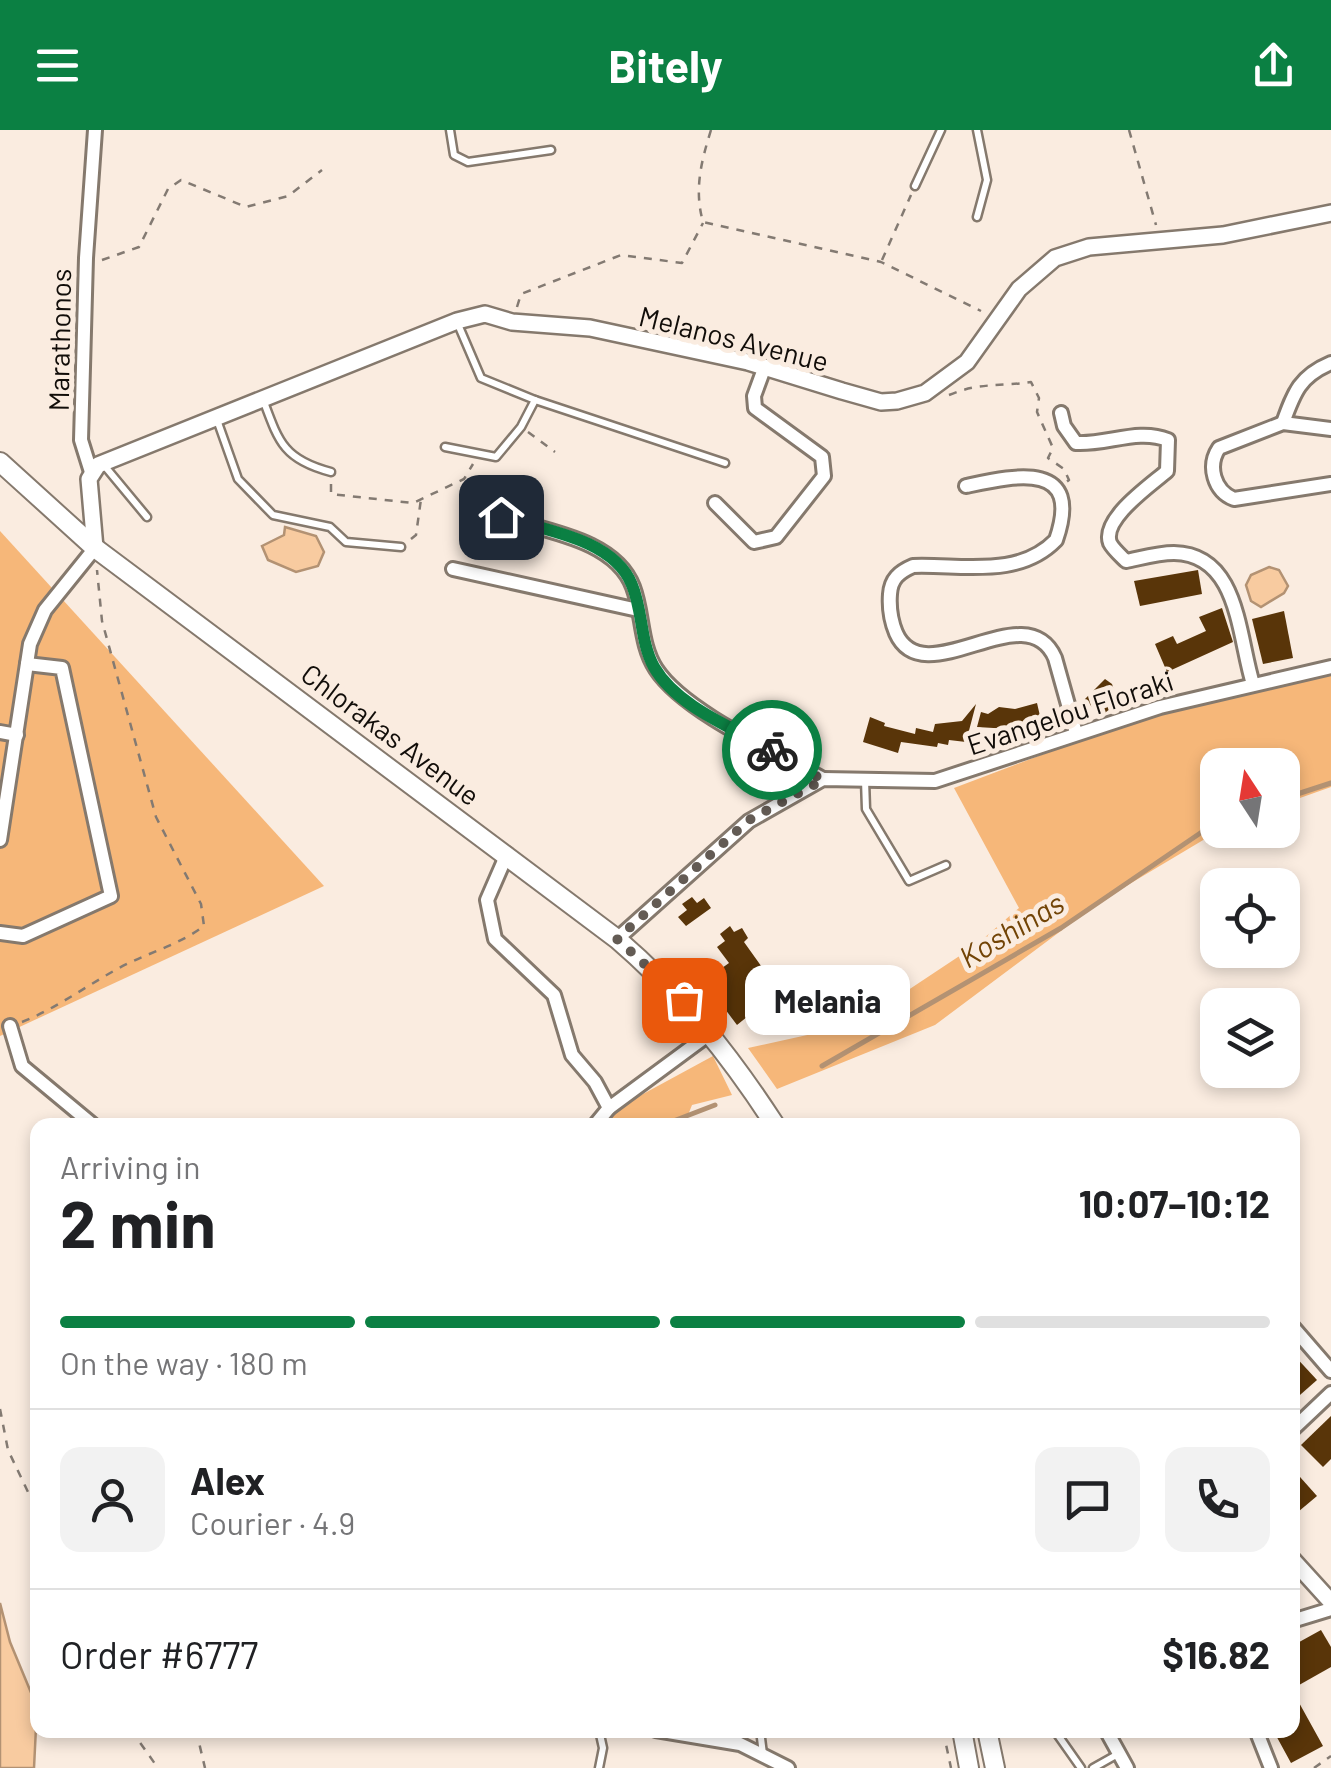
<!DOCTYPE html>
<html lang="en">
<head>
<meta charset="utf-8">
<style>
  body { margin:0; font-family:Barlow,sans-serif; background:#f2f2f2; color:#202124; height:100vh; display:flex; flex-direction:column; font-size:38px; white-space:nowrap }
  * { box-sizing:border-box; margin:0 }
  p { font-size:32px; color:#757577 }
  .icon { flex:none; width:55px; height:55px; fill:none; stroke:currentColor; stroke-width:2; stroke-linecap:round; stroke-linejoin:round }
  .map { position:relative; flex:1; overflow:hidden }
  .sheet { position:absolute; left:30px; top:988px; width:1270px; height:620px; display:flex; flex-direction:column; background:#fff; border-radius:20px; box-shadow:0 5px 15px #0003 }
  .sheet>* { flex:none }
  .needle { width:65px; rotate:348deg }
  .controls { position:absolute; left:1200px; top:618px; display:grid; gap:20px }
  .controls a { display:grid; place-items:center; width:100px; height:100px; border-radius:20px; background:#fff; box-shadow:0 5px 15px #0003; font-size:50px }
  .pin { position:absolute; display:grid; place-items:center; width:85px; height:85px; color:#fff; margin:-42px; border-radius:20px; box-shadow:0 5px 15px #0006 }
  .courier { position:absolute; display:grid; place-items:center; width:100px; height:100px; margin:-50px; border:8px solid #0b8043; border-radius:50%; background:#fff; color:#222; box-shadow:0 2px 12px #0007 }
  .bubble { position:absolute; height:70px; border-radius:20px; background:#fff; box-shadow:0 5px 15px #0003; font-size:32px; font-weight:700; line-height:70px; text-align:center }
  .overview em { font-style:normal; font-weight:700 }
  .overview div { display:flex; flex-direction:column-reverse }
  .overview { display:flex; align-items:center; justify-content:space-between; height:170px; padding:0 30px }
  h1 { font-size:65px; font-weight:700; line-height:75px }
  .bar { display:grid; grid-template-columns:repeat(4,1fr); gap:15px 10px; align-content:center; height:120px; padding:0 30px }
  .bar i { height:12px; border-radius:8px; background:#e0e0e0 }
  .bar .on { background:#0b8043 }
  .bar p { grid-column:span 4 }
  .line { display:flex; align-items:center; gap:25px; padding:0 30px; border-top:2px solid #e0e0e0 }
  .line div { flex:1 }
  .round { display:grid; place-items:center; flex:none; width:105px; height:105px; border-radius:20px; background:#f2f2f2 }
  header { display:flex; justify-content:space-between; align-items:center; height:130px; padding:0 30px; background:#0b8043; color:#fff; font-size:45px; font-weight:700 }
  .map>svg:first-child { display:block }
  .green { fill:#f6b779 }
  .water { fill:#f8cba0; stroke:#b39273; stroke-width:2.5 }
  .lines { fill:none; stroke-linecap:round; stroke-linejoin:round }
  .stream { stroke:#b39273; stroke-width:5 }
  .building { fill:#593509 }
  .service-casing { stroke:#85796d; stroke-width:11 }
  .minor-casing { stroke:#85796d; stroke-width:18 }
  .tertiary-casing { stroke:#85796d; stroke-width:20 }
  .secondary-casing { stroke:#85796d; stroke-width:22 }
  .path { stroke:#837a72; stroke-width:2.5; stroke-dasharray:8 8; stroke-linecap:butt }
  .service { stroke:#fff; stroke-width:6 }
  .minor { stroke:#fff; stroke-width:12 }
  .tertiary { stroke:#fff; stroke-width:15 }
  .secondary { stroke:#fff; stroke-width:18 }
  .done { stroke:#635b54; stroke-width:10; stroke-dasharray:0 18 }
  .route { stroke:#0b8043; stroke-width:12 }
  .labels { text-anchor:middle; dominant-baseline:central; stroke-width:10; stroke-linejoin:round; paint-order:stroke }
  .street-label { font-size:28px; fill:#110d09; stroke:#faece0 }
  .water-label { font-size:30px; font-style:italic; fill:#724406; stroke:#faece0 }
</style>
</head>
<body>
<header><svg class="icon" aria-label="menu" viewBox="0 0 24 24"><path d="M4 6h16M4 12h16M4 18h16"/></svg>Bitely<svg class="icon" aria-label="share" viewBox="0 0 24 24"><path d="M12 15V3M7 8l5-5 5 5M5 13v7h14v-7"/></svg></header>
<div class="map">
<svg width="1331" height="1638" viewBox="0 0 1331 1638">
  <rect width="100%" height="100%" fill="#faece0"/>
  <g class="green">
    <path d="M0,401l324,355 -324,150z"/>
    <path d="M1331,544v113l-48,17 -1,-39h-64l2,65 -119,71 -166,124 -158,64 -29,-41 109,-24 119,-79 43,-37 -65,-120 206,-78z"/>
    <path d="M713,926l19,39 -40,10 -8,20h-98z"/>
  </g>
  <g class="water">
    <path d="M285,397l31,9 8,16 -6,14 -22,6 -28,-12 -6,-14 22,-11z"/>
    <path d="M1269,437l10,3 9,16 -4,7 -23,14 -10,-6 -5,-16 5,-10z"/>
    <path d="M0,1473l10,39 27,65 -3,61h-34z"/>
  </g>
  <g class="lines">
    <g class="stream">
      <path d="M1282,669l49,-16"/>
      <path d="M822,936l239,-138 157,-107"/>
      <path d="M663,995l52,-20"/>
    </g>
  </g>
  <g class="building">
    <path d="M1198,440l4,24 -62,12 -6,-25z"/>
    <path d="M1222,478l11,34 -66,30 -12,-28 18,-8 4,8 29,-13 -7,-14z"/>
    <path d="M1284,481l9,47 -30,6 -11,-45z"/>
    <path d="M1105,549l7,5 6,19 -16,12 -18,-15z"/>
    <path d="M1037,573l3,13 22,13 -8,2 -24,-7 -2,5 -16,-5 -2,5 -33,-2 4,-15 7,2 11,-7 16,2z"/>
    <path d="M976,574l-10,38 -17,-2 -1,5 -10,-2 -1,4 -36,-5 -3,11 -35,-11 7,-25 15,6 -1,3 31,8 1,-6 17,4 2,-8 27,-3z"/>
    <path d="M692,767l5,6 7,-5 7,10 -25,18 -8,-9 9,-7 -5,-6z"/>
    <path d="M730,796l4,6 8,-4 6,10 -4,4 35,49 -42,34 -33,-44 25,-18 -12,-16 8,-6 -5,-7z"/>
    <path d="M1292,1223l25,27 -25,22z"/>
    <path d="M1331,1286v43l-8,8 -22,-22z"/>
    <path d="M1292,1338l25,28 -25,21z"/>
    <path d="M1321,1500l10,17v20l-39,22v-43z"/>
    <path d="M1292,1560l31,56 -32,17 -18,-33h19z"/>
  </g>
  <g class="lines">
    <defs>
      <g id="service">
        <path d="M450,0l4,25 14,7 83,-12"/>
        <path d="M977,0l10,50 -10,37"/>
        <path d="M915,56l26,-56"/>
        <path d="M535,270l190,63"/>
        <path d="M264,272c15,41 21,58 67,70"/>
        <path d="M216,287l22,62 35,36 57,12 16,15 55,5"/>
        <path d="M445,317l51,10 25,-30 14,-27 -54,-22 -24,-56"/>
        <path d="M103,334l44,53"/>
        <path d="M865,650l1,29 43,72 37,-16"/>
        <path d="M599,1600l4,18 -4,20"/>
        <path d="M760,1600l3,24"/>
        <path d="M1055,1601l26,37"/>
        <path d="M1093,1638l25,-14"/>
      </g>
      <g id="minor">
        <path d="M1061,283l3,13 12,17c31,2 62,-15 92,-3l-1,31c-16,14 -66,48 -57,72 3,6 11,13 16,18 15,-3 32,-8 48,-8 65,1 64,83 79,131"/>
        <path d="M1283,293c11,-31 17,-47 48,-60"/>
        <path d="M1331,299l-48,-6 -64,25c-12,18 -5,43 15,51l97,-15"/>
        <path d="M91,342l-10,-32 5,-182 9,-128"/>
        <path d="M966,356c47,-10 118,-27 90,54 -38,39 -95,24 -143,26 -14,6 -22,13 -23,28 -1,13 1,27 6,39 28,63 130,-41 159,25l21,75"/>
        <path d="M715,373l39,39 22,-5 48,-61 -2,-19 -67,-49 -1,-12 11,-30"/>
        <path d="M501,387c43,14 114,22 132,70 10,26 7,58 23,82 28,43 121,84 167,110"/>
        <path d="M453,439l185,41"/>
        <path d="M0,602l17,3"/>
        <path d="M0,710l30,-196 15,-34 50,-62"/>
        <path d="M507,724l-20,46 8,39 59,56 18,60 23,27 14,26"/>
        <path d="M0,803l23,3 88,-40 -49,-228 -35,-4"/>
        <path d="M617,809l132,-118 74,-42 112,2 225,-74 171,-40"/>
        <path d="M10,896l12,40 71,59"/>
        <path d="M595,995l14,-17 103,-76"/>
        <path d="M1292,1196l39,45"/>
        <path d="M1292,1300l39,-37"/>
        <path d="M1292,1491l39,-12"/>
        <path d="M656,1600l84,14 48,24"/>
        <path d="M1106,1600l21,38"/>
        <path d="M1256,1600l15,38"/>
      </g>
      <g id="tertiary">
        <path d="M95,418l-6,-69 9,-14 359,-144 28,-7 27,8 78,6 158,34 94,29 39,11 16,-1 28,-8 42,-31 52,-73 36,-31 34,-11 134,-12 108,-22"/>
        <path d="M1292,1429l39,43"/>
      </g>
      <g id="secondary">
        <path d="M0,332l95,86 522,391c64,55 112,115 158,186"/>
        <path d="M962,1600l7,38"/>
        <path d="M987,1600l8,38"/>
      </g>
    </defs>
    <use href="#service" class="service-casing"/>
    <use href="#minor" class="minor-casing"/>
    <use href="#tertiary" class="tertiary-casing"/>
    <use href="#secondary" class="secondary-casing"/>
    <g class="path">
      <path d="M711,0c-10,32 -17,60 -8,92l178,40 100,49"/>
      <path d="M1129,0l27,95"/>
      <path d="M102,130l37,-13 29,-58 13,-9 65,27 42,-11 34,-26"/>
      <path d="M882,130l29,-65"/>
      <path d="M517,177l4,-13 100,-39 61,8 21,-40"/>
      <path d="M949,265c31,-13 49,-8 82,-13l8,16 -2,14 16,36 -5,10 16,11 5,11 -4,3"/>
      <path d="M528,302l27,20"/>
      <path d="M331,354v10l82,9 51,-24 9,-15"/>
      <path d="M411,409l5,-4 5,-36"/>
      <path d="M22,892c35,-14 64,-36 97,-54 28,-15 60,-23 85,-42l-3,-22 -45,-87 -54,-196 -5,-51"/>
      <path d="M0,1279l8,41 30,63"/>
      <path d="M131,1600l27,38"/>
      <path d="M196,1600l9,38"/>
      <path d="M943,1600l8,38"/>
      <path d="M1314,1638l17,-12"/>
    </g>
    <use href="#service" class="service"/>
    <use href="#minor" class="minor"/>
    <use href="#tertiary" class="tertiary"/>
    <use href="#secondary" class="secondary"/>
  </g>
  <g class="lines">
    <path class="done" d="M684,870l-67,-61 132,-119 74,-40 -51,-30"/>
    <path class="route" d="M501,387c43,13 113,22 131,68 11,26 8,57 22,82 23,40 80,61 118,83"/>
  </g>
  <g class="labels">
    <g class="street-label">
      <text transform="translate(734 208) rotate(14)">Melanos Avenue</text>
      <text transform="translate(59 210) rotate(-89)">Marathonos</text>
      <text transform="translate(1070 582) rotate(-18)">Evangelou Floraki</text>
      <text transform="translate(391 604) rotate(37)">Chlorakas Avenue</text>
    </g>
    <g class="water-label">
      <text transform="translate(1011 799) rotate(-31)">Koshinas</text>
    </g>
  </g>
</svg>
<div class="controls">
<a><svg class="needle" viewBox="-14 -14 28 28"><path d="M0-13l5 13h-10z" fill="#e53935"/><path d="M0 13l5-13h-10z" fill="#757577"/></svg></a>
<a><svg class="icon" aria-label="locate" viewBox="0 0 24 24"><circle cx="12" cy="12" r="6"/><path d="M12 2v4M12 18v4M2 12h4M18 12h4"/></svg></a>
<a><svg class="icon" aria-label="layers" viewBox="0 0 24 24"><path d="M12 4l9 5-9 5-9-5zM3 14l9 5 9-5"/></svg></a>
</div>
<div class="pin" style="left:684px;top:870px;background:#ea580c"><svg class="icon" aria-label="bag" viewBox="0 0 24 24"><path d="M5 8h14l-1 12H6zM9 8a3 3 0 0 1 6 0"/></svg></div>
<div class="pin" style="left:501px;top:387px;background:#1f2937"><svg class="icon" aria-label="home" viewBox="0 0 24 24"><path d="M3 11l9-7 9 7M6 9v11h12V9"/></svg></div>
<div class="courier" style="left:772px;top:620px"><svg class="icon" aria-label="bike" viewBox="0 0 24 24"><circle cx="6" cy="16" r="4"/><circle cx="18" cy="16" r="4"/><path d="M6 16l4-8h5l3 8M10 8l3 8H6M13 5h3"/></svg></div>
<div class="bubble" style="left:745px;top:835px;width:165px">Melania</div>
<section class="sheet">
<div class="overview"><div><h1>2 min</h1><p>Arriving in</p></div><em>10:07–10:12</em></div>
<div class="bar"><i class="on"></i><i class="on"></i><i class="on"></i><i></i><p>On the way · 180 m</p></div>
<div class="line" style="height:180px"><a class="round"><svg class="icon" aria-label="person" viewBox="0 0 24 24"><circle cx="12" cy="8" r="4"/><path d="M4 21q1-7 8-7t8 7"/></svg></a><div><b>Alex</b><p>Courier · 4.9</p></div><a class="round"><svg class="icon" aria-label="chat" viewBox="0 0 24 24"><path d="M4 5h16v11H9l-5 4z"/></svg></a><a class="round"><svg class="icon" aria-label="phone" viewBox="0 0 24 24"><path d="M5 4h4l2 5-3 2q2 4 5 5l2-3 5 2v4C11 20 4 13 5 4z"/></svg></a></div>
<div class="line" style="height:130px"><div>Order #6777</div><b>$16.82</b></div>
</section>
</div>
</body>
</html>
